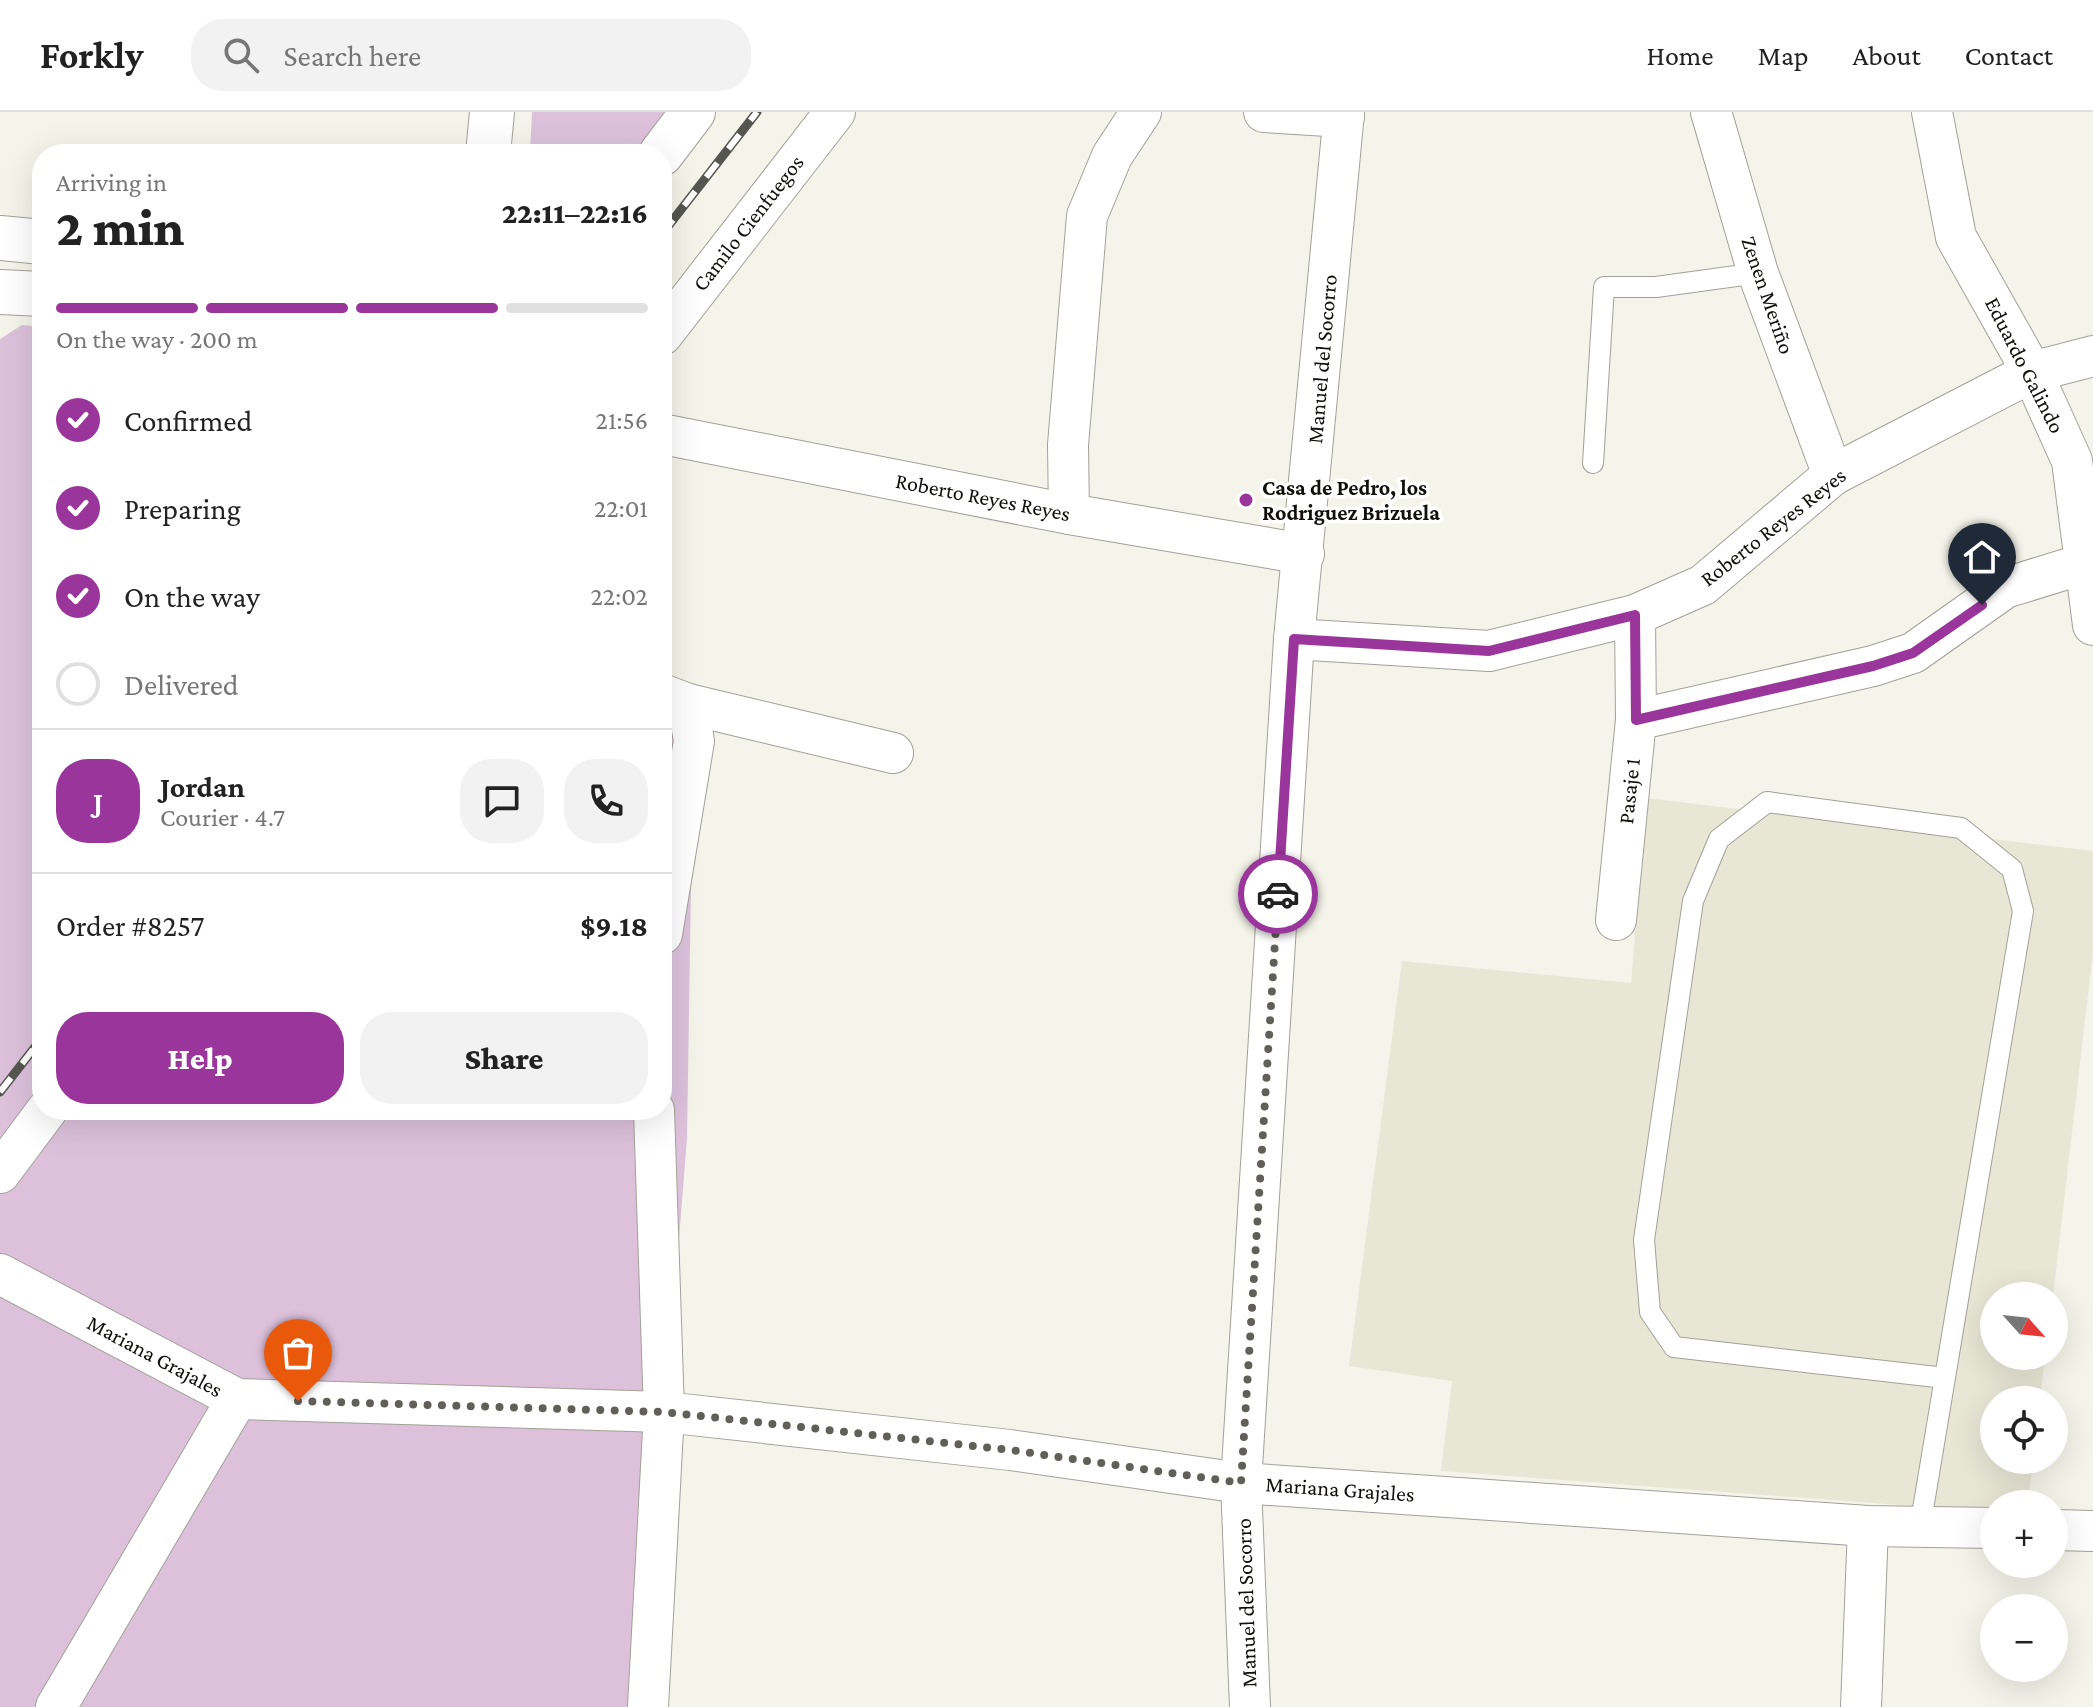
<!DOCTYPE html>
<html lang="en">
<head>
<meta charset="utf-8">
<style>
  body { margin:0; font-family:"Crimson Pro",serif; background:#f2f2f2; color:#222; height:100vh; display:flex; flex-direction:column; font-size:30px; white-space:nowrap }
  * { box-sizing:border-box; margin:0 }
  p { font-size:26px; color:#767676 }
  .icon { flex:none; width:44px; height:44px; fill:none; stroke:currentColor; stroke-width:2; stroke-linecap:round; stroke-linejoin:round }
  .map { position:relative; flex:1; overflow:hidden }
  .sheet { position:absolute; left:32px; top:32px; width:640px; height:976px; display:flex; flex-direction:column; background:#fff; border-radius:32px; box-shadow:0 8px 32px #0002 }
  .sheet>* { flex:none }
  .needle { width:52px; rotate:117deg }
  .controls { position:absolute; left:1980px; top:1170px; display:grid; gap:16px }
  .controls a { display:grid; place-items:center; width:88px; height:88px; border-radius:50%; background:#fff; box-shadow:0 8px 32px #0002; font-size:40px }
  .pin { position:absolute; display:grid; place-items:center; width:68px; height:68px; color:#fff; margin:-82px -34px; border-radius:50% 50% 50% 0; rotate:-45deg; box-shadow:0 0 8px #0007 }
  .pin .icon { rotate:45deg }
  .courier { position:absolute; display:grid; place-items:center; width:80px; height:80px; margin:-40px; border:6px solid #9a359b; border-radius:50%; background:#fff; color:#222; box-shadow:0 2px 10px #0007 }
  .head em { font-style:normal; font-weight:800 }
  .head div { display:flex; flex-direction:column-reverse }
  .head { display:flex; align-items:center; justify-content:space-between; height:136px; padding:0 24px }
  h1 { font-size:52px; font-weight:800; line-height:60px }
  .bar { display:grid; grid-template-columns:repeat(4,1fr); gap:12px 8px; align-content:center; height:96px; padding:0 24px }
  .bar i { height:10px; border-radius:6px; background:#e0e0e0 }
  .bar .current { background:#9a359b }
  .bar p { grid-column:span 4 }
  .line { display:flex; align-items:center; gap:20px; padding:0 24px; border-top:2px solid #e0e0e0 }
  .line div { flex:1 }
  .round { display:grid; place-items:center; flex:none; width:84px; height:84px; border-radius:32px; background:#f2f2f2 }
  ol { padding:0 24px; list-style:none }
  li { display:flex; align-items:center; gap:24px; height:88px }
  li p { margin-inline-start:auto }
  li .icon { padding:8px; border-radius:50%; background:#9a359b; color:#fff; stroke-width:4 }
  li:last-child { color:#767676 }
  li i { width:44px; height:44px; border:4px solid #e0e0e0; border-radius:50% }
  .action { display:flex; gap:16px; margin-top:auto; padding:16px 24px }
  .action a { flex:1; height:92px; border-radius:32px; background:#9a359b; color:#fff; font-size:32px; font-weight:800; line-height:92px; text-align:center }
  .action a+a { background:#f2f2f2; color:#222 }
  header { display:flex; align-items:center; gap:48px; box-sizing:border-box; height:112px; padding:0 40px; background:#fff; border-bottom:2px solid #e0e0e0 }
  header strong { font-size:38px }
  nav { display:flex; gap:44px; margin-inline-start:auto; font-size:28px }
  .search { width:560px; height:72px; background:#f2f2f2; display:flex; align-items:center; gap:20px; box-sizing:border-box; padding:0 28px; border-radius:32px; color:#767676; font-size:30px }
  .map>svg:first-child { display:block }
  .built { fill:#e8e7d6 }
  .green { fill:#ddc1db }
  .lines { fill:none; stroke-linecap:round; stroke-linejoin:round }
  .service-casing { stroke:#a2a198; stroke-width:22 }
  .minor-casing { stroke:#a2a198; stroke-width:42 }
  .secondary-casing { stroke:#a2a198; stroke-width:46 }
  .service { stroke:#fff; stroke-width:20 }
  .minor { stroke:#fff; stroke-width:40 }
  .secondary { stroke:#fff; stroke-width:44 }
  .rail-casing { stroke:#565651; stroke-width:9 }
  .rail { stroke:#fff; stroke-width:6; stroke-dasharray:18; stroke-linecap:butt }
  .done { stroke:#605f5a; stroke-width:8; stroke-dasharray:0 14.4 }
  .route { stroke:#9a359b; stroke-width:10 }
  .poi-dot { fill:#9a359b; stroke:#fff; stroke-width:3 }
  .labels { text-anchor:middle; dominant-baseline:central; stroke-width:7; stroke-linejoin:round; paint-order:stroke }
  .street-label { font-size:22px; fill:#100f0c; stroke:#fff }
  .poi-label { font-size:22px; font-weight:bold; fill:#100f0c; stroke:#fff; text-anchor:start }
</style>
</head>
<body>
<header>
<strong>Forkly</strong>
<div class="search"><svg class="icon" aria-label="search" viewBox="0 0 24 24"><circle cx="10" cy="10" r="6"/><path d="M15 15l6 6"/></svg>Search here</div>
<nav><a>Home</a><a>Map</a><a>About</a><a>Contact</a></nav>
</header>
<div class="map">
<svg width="2093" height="1595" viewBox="0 0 2093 1595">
  <rect width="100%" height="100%" fill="#f4f4ea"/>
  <path class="built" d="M1646,686l447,53v101l-40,344h-59v60h51l-5,44h-46v60h39l-5,44h-34v8l-553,-41 11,-90 -103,-15 53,-405 229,22z"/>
  <g class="green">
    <path d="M532,0h133l-30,42h-105z"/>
    <path d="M22,213l20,2v783h620v-415l45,40 -16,147 -4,256 -45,569h-642v-1368z"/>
  </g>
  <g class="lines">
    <defs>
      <g id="service">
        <path d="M1593,351l11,-176h52l102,-14"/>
        <path d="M1920,1415l103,-616 -11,-42 -51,-41 -194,-26 -48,37 -26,62 -49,339 6,72 24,35 271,31"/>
      </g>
      <g id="minor">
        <path d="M1264,0l80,5"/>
        <path d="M1711,0l47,161 75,202"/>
        <path d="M1932,0l24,125 76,135 40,89 21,164"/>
        <path d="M662,223l173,-223"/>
        <path d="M662,322l407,80 235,40"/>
        <path d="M1069,402l-1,-69 19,-229 25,-60 29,-44"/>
        <path d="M1294,527l195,12 146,-36 68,-30 130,-110 199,-103 61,-16"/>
        <path d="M662,582l26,10 205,49"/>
        <path d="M1636,608l237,-54 40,-13 92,-65 78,-24 10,1"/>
        <path d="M1616,808l20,-200 -1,-105"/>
        <path d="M662,822l32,-193 -6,-37"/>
        <path d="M0,1061l47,-63"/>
        <path d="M0,1162l237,125 427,13 346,38 231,33 627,43 126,2"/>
        <path d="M2054,1418l39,1"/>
        <path d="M56,1595l181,-308"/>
        <path d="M648,1595l16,-295 -10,-302"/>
        <path d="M1250,1595l-9,-224 53,-844 50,-527"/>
        <path d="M1861,1595l7,-181"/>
      </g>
      <g id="secondary">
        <path d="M488,42l4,-42"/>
        <path d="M661,42l32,-42"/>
        <path d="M0,126l42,4"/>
        <path d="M0,180l42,2"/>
      </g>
    </defs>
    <use href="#service" class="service-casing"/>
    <use href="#minor" class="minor-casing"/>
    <use href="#secondary" class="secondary-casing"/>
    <use href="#service" class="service"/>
    <use href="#minor" class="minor"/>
    <use href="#secondary" class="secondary"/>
    <defs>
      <g id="rail">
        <path d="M662,122l95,-122"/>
        <path d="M0,980l42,-54"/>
      </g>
    </defs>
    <use href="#rail" class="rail-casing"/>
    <use href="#rail" class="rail"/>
  </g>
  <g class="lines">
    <path class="done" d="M298,1289l366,11 346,38 231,33 37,-589"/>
    <path class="route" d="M1278,782l16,-255 195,12 146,-36 1,105 237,-54 40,-13 69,-48"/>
  </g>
  <circle class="poi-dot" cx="1246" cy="388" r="8"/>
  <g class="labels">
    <g class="street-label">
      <text transform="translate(748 111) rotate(-52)">Camilo Cienfuegos</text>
      <text transform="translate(1768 183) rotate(71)">Zenen Meriño</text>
      <text transform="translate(1322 247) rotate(-85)">Manuel del Socorro</text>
      <text transform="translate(2025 253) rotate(63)">Eduardo Galindo</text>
      <text transform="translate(983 385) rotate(11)">Roberto Reyes Reyes</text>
      <text transform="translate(1773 415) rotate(-38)">Roberto Reyes Reyes</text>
      <text transform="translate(1629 679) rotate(-84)">Pasaje 1</text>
      <text transform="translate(155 1244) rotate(28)">Mariana Grajales</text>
      <text transform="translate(1340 1377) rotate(4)">Mariana Grajales</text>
      <text transform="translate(1246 1491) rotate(-92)">Manuel del Socorro</text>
    </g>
    <g class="poi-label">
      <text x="1262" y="375">Casa de Pedro, los<tspan x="1262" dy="25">Rodriguez Brizuela</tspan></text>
    </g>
  </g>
</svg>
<div class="controls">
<a><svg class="needle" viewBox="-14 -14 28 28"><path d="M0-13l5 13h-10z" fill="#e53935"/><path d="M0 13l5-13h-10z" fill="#767676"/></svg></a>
<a><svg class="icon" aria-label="locate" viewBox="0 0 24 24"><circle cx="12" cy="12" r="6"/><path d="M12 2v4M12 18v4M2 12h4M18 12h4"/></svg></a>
<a>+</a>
<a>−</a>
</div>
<div class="pin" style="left:298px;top:1289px;background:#ea580c"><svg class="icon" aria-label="bag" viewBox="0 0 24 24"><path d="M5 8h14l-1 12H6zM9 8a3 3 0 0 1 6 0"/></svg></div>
<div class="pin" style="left:1982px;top:493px;background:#1f2937"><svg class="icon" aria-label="home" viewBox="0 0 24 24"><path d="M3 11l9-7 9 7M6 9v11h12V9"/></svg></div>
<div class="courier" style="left:1278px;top:782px"><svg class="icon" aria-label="car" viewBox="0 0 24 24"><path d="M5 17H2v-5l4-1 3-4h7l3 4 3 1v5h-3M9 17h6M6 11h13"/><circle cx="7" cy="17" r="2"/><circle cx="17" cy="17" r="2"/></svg></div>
<section class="sheet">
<div class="head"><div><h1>2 min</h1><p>Arriving in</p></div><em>22:11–22:16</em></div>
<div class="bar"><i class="current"></i><i class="current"></i><i class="current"></i><i></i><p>On the way · 200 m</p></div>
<ol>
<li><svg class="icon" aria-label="check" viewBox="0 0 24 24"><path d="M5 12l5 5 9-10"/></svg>Confirmed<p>21:56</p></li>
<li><svg class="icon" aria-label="check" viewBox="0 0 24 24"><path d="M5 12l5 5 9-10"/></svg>Preparing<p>22:01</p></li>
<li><svg class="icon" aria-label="check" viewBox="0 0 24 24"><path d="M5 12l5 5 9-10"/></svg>On the way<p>22:02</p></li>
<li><i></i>Delivered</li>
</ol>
<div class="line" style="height:144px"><b class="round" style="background:#9a359b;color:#fff">J</b><div><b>Jordan</b><p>Courier · 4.7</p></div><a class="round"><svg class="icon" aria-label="chat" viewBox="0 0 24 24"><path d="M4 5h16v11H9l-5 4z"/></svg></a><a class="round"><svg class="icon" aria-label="phone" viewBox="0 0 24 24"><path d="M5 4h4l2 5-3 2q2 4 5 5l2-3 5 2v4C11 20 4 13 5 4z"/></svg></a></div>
<div class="line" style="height:104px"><div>Order #8257</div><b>$9.18</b></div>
<div class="action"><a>Help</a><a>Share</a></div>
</section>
</div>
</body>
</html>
